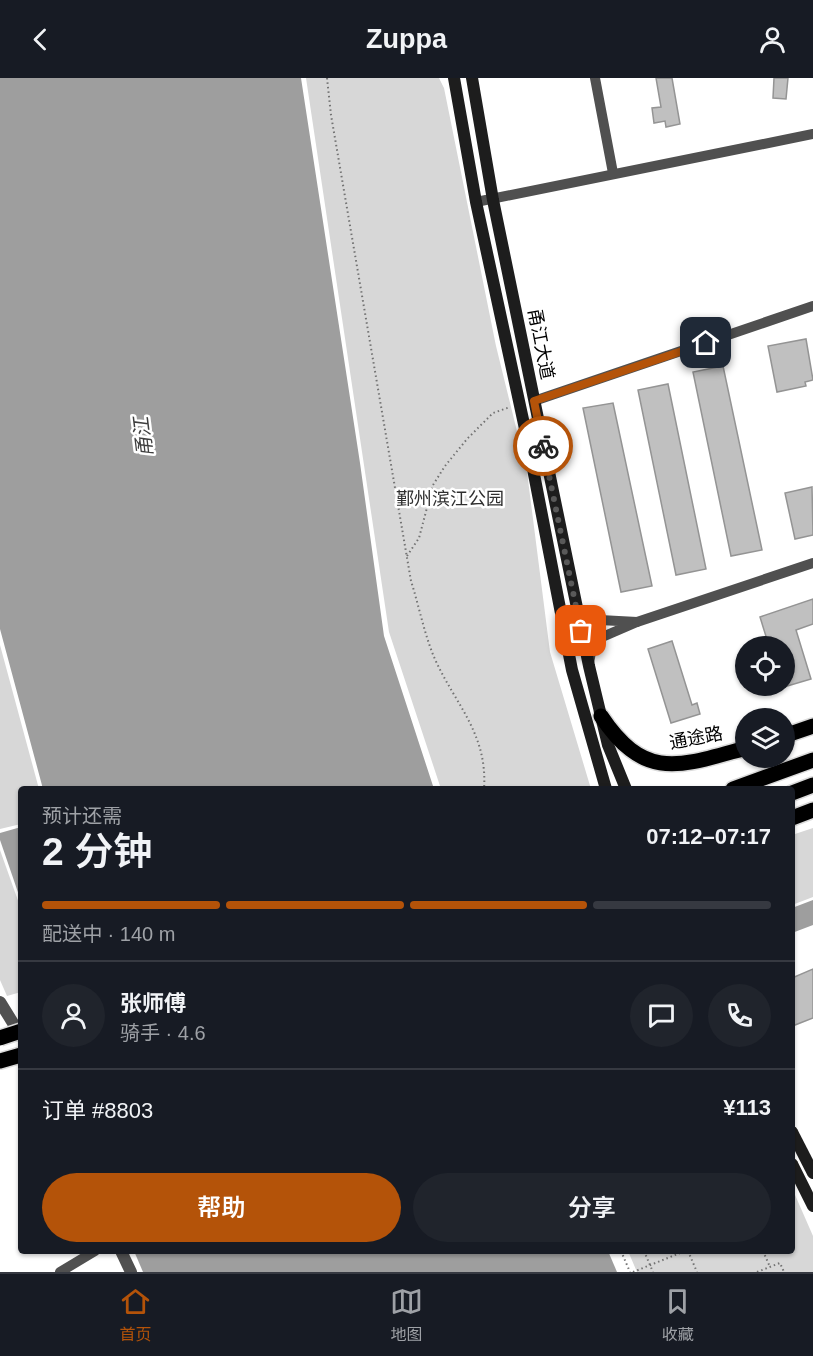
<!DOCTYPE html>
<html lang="zh">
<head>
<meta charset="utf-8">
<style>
  body { margin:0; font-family:Arial,"Noto Sans SC",sans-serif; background:#20242c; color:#f1f3f6; height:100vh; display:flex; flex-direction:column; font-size:22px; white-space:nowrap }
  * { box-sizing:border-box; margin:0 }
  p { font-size:20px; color:#9ea1a6 }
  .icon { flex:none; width:33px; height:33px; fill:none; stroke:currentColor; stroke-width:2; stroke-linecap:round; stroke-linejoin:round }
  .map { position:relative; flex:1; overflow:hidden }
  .details { position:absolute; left:18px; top:708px; width:777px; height:468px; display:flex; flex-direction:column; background:#171b24; border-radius:6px; box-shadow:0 2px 4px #0004 }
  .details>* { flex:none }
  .fabs { position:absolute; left:735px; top:558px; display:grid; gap:12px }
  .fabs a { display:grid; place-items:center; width:60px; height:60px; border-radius:50%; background:#171b24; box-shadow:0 2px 4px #0004; font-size:30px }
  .pin { position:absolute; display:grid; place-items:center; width:51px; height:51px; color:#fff; margin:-26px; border-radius:12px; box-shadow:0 3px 9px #0006 }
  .courier { position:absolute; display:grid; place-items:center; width:60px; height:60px; margin:-30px; border:4px solid #b45309; border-radius:50%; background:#fff; color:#222; box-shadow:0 2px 8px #0007 }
  .head em { font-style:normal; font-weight:600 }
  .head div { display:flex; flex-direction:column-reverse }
  .head { display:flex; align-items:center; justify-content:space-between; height:102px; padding:0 24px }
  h1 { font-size:39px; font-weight:600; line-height:45px }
  .bar { display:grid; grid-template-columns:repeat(4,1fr); gap:9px 6px; align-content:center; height:72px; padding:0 24px }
  .bar i { height:8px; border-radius:4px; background:#363941 }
  .bar .active { background:#b45309 }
  .bar p { grid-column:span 4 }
  .line { display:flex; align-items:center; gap:15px; padding:0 24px; border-top:2px solid #363941 }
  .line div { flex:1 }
  .round { display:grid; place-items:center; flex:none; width:63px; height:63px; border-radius:32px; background:#20242c }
  .cta { display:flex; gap:12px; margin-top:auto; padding:12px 24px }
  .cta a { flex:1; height:69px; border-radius:36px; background:#b45309; color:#fff; font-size:24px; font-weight:600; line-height:69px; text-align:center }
  .cta a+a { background:#20242c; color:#f1f3f6 }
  header { display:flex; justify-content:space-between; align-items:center; height:78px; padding:0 24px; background:#171b24; font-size:27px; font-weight:600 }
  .tabs { display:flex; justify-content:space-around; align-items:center; height:84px; border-top:2px solid #363941; background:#171b24; font-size:16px; color:#9ea1a6 }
  .tabs a { display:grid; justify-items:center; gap:3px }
  .tabs .active { color:#b45309 }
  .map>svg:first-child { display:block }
  .green { fill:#d7d7d7 }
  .water { fill:#9e9e9e }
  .building { fill:#c0c0c0; stroke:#949494; stroke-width:1.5 }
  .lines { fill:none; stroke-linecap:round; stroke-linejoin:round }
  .primary-casing { stroke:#dbdbdb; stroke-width:18 }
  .path { stroke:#727272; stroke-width:2; stroke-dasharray:1.5 3; stroke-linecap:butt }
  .minor { stroke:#505050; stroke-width:10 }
  .tertiary { stroke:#505050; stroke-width:12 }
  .secondary { stroke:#1d1d1d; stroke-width:12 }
  .primary { stroke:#000; stroke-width:15 }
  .primary-bridge-casing { stroke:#dbdbdb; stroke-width:18; stroke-linecap:butt }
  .primary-bridge { stroke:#000; stroke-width:15 }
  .done { stroke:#595959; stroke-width:6; stroke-dasharray:0 10.8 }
  .route { stroke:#b45309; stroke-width:8 }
  .labels { text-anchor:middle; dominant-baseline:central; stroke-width:5; stroke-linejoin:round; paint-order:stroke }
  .street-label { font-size:18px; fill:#000; stroke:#fff }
  .park-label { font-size:18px; fill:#2e2e2e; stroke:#fff }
  .water-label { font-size:20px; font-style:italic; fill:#3f3f3f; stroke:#fff }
</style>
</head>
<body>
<header><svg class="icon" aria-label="back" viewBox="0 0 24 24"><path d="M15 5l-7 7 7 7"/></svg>Zuppa<svg class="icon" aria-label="person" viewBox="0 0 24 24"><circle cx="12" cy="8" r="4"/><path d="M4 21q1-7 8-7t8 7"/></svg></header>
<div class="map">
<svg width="813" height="1194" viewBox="0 0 813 1194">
  <rect width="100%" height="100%" fill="#fff"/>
  <g class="green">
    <path d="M306,0h133l5,10 52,258 31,126 23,180 41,137h-150l-52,-157z"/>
    <path d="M0,567l39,144h-18v35l-21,5z"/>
    <path d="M813,750v69l-21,8v-70z"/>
    <path d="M0,772l21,59v83l-14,4 -7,-16z"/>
    <path d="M792,1110l21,48v36h-176l-9,-21h164z"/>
  </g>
  <g class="water">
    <path d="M0,0h301l59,385 24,173 50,153h-391l-43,-160z"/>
    <path d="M21,749v74l-21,-61v-7z"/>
    <path d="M813,822v25l-21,8v-25z"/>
    <path d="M134,1173h474l9,21h-474z"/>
  </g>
  <g class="building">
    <path d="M656,0h16l8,46 -14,3 -1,-6 -11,2 -2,-15 9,-1z"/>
    <path d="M774,0h14l-2,21 -13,-1z"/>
    <path d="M806,261l7,41 -8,2 1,4 -29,6 -9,-46z"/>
    <path d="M723,288l39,184 -31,6 -38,-184z"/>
    <path d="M668,306l38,185 -30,6 -38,-185z"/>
    <path d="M613,325l39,183 -31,6 -38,-184z"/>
    <path d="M812,409l1,48 -18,4 -10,-46z"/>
    <path d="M813,521v25l-17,6 15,49 -27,8v-41h-15l-9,-29z"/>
    <path d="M672,563l20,64 5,-2 3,11 -29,9 -23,-74z"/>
    <path d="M813,891v49l-18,7 -3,-4v-43z"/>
  </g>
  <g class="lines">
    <defs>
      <g id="primary">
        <path d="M601,638c44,66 79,50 145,32"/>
        <path d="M784,658l29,-10"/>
        <path d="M733,711l80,-29"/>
        <path d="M792,715l21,-8"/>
        <path d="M792,740l21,-8"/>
        <path d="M0,983l21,-6"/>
      </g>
    </defs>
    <use href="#primary" class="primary-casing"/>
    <g class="path">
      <path d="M327,0l4,37 80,466c8,25 13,52 23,76 20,46 54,76 50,132"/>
      <path d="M407,478l12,-18 14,-53 12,-19 22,-27 26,-26 17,-6"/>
      <path d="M621,1173l9,21"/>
      <path d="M644,1173l9,21"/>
      <path d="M688,1173l9,21"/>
      <path d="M763,1173l7,16"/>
      <path d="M633,1194l52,-21"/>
      <path d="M757,1194l23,-9 4,9"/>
    </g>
    <g class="minor">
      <path d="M595,0l18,95"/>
      <path d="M476,124l337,-68"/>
      <path d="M534,323l279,-95"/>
      <path d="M577,535l23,7 37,2 -44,19 -4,22"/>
      <path d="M637,544l176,-59"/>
      <path d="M60,1194l35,-21"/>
    </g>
    <g class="tertiary">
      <path d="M0,924l21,34"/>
      <path d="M121,1173l10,21"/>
    </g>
    <g class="secondary">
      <path d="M454,0l22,124 51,236 45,232 34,119"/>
      <path d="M472,0l21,122 96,466 19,79 18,44"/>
      <path d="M792,1054l21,41"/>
      <path d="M792,1086l21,42"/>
    </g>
    <use href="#primary" class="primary"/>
    <defs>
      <path id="primary-bridge" d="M0,960l21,-7"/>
    </defs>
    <use href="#primary-bridge" class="primary-bridge-casing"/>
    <use href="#primary-bridge" class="primary-bridge"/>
  </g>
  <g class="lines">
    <path class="done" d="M543,368l38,185"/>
    <path class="route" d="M543,368l-9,-45 172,-58"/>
  </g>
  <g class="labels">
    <g class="street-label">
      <text transform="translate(541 266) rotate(79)">甬江大道</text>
      <text transform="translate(696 660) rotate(-11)">通途路</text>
    </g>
    <g class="park-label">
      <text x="450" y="421">鄞州滨江公园</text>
    </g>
    <g class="water-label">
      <text transform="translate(143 359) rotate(-97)">甬江</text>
    </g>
  </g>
</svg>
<div class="fabs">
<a><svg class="icon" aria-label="locate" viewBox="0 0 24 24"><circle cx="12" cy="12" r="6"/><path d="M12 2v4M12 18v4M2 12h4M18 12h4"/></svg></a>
<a><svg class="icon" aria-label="layers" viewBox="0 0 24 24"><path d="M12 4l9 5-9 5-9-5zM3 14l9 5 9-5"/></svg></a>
</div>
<div class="pin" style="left:581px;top:553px;background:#ea580c"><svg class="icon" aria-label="bag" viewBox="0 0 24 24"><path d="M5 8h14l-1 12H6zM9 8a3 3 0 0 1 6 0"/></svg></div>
<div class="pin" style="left:706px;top:265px;background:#1f2937"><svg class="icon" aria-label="home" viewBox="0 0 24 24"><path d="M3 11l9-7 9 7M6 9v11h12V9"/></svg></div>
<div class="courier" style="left:543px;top:368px"><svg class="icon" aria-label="bike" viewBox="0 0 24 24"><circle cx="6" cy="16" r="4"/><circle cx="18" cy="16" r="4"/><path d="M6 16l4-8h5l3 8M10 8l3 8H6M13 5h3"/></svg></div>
<section class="details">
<div class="head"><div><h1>2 分钟</h1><p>预计还需</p></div><em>07:12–07:17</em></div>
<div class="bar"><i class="active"></i><i class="active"></i><i class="active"></i><i></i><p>配送中 · 140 m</p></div>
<div class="line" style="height:108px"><a class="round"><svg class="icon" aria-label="person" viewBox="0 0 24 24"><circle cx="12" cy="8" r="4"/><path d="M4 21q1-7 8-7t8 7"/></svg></a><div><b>张师傅</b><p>骑手 · 4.6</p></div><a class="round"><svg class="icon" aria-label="chat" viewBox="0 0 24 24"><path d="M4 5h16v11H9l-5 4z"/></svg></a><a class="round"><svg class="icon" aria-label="phone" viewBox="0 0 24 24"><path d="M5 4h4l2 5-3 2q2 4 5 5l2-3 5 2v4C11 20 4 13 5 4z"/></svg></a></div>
<div class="line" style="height:78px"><div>订单 #8803</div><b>¥113</b></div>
<div class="cta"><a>帮助</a><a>分享</a></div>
</section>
</div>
<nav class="tabs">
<a class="active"><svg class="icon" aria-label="home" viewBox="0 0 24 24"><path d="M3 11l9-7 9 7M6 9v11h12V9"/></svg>首页</a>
<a><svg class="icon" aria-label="map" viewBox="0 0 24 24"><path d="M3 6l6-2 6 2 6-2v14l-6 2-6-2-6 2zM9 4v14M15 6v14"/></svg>地图</a>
<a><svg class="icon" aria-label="saved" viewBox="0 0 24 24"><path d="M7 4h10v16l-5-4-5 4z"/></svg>收藏</a>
</nav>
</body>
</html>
